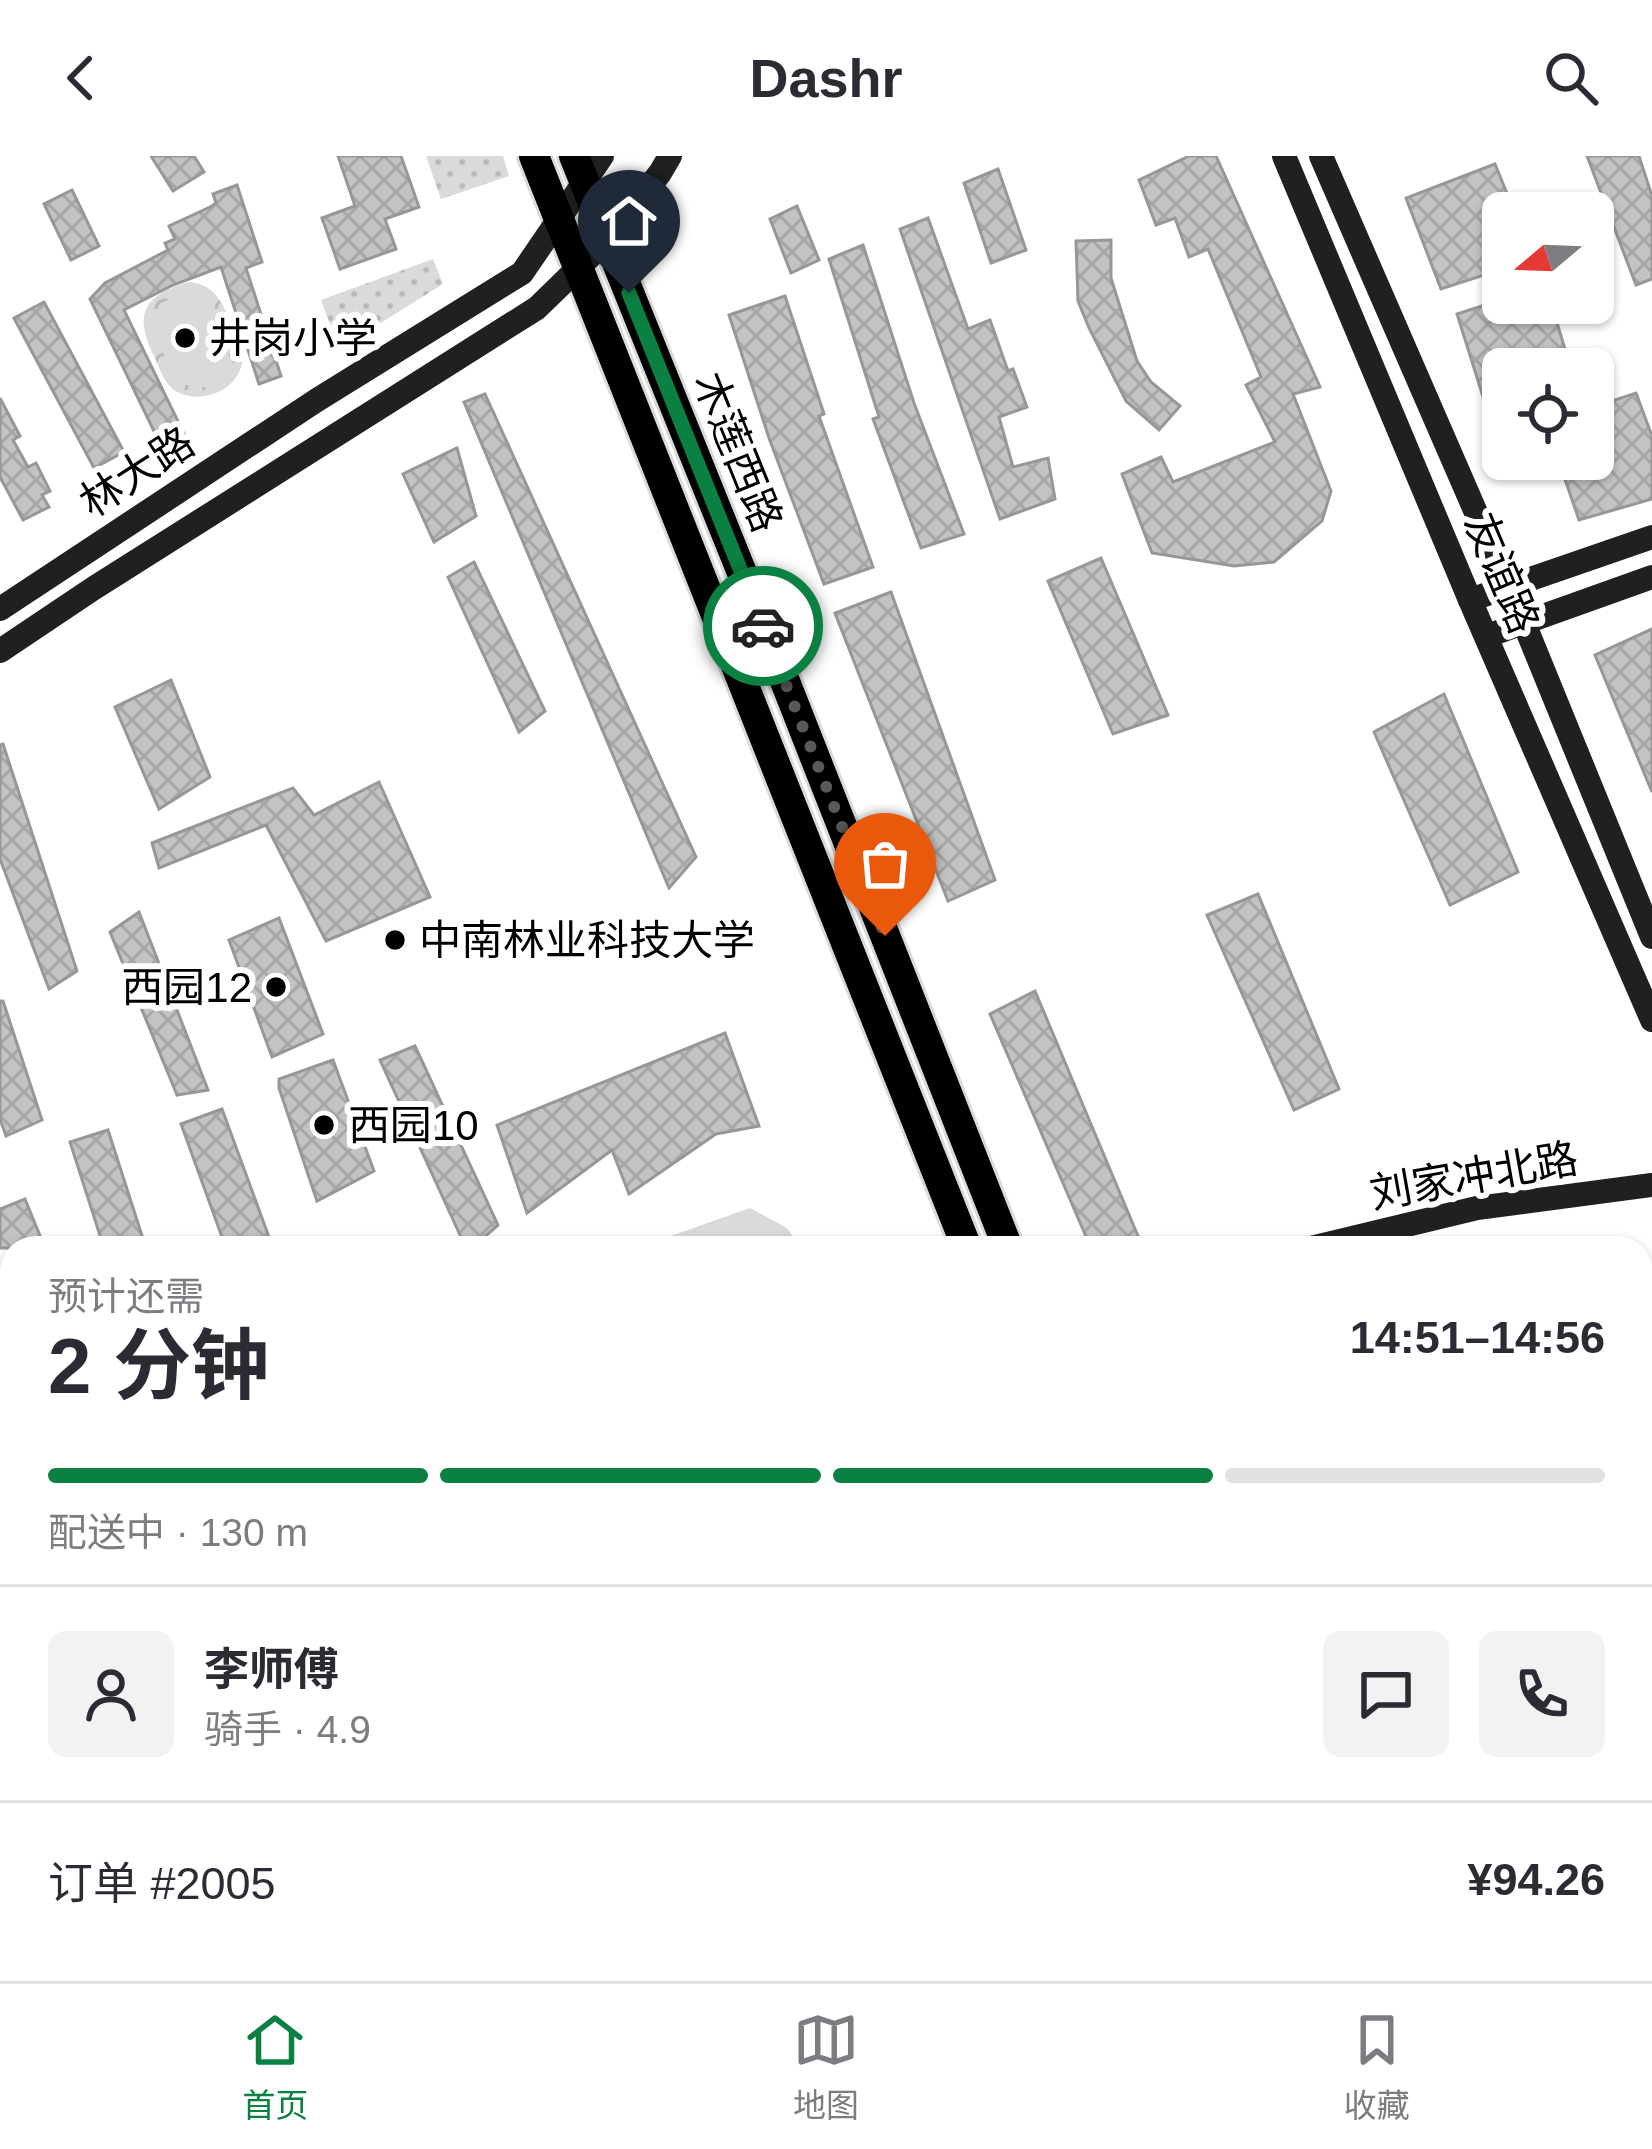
<!DOCTYPE html>
<html lang="zh">
<head>
<meta charset="utf-8">
<style>
  body { margin:0; font-family:Arial,"Noto Sans SC",sans-serif; background:#f2f2f3; color:#2b2b33; height:100vh; display:flex; flex-direction:column; font-size:45px; white-space:nowrap }
  * { box-sizing:border-box; margin:0 }
  p { font-size:39px; color:#7c7c81 }
  .icon { flex:none; width:66px; height:66px; fill:none; stroke:currentColor; stroke-width:2; stroke-linecap:round; stroke-linejoin:round }
  .map { position:relative; flex:1; overflow:hidden }
  .panel { position:absolute; left:0px; top:1080px; width:1653px; height:747px; display:flex; flex-direction:column; background:#fff; border-radius:36px 36px 0 0; box-shadow:0 3px 9px #0004 }
  .panel>* { flex:none }
  .needle { width:78px; rotate:251deg }
  .buttons { position:absolute; left:1482px; top:36px; display:grid; gap:24px }
  .buttons a { display:grid; place-items:center; width:132px; height:132px; border-radius:18px; background:#fff; box-shadow:0 3px 9px #0004; font-size:60px }
  .pin { position:absolute; display:grid; place-items:center; width:102px; height:102px; color:#fff; margin:-123px -51px; border-radius:50% 50% 50% 0; rotate:-45deg; box-shadow:0 0 12px #0007 }
  .pin .icon { rotate:45deg }
  .courier { position:absolute; display:grid; place-items:center; width:120px; height:120px; margin:-60px; border:9px solid #0b8043; border-radius:50%; background:#fff; color:#222; box-shadow:0 3px 15px #0007 }
  .summary em { font-style:normal; font-weight:700 }
  .summary div { display:flex; flex-direction:column-reverse }
  .summary { display:flex; align-items:center; justify-content:space-between; height:204px; padding:0 48px }
  h1 { font-size:78px; font-weight:700; line-height:90px }
  .bar { display:grid; grid-template-columns:repeat(4,1fr); gap:18px 12px; align-content:center; height:144px; padding:0 48px }
  .bar i { height:15px; border-radius:9px; background:#e1e1e2 }
  .bar .on { background:#0b8043 }
  .bar p { grid-column:span 4 }
  .line { display:flex; align-items:center; gap:30px; padding:0 48px; border-top:3px solid #e1e1e2 }
  .line div { flex:1 }
  .round { display:grid; place-items:center; flex:none; width:126px; height:126px; border-radius:18px; background:#f2f2f3 }
  header { display:flex; justify-content:space-between; align-items:center; height:156px; padding:0 48px; background:#fff; font-size:54px; font-weight:700 }
  .menu { display:flex; justify-content:space-around; align-items:center; height:168px; border-top:3px solid #e1e1e2; background:#fff; font-size:33px; color:#7c7c81 }
  .menu a { display:grid; justify-items:center; gap:6px }
  .menu .on { color:#0b8043 }
  .map>svg:first-child { display:block }
  .grass { fill:url(#grass-dots) }
  .park { fill:url(#park-crowns) }
  .pitch { fill:#dadada }
  .building { fill:url(#building-cross-hatch); stroke:#979797; stroke-width:3 }
  .lines { fill:none; stroke-linecap:round; stroke-linejoin:round }
  .primary-casing { stroke:#dbdbdb; stroke-width:36 }
  .street { stroke:#535353; stroke-width:21 }
  .secondary { stroke:#202020; stroke-width:24 }
  .primary { stroke:#000; stroke-width:30 }
  .done { stroke:#595959; stroke-width:12; stroke-dasharray:0 21.6 }
  .route { stroke:#0b8043; stroke-width:15 }
  .poi-dot { fill:#000; stroke:#fff; stroke-width:4.5 }
  .labels { text-anchor:middle; dominant-baseline:central; stroke-width:12; stroke-linejoin:round; paint-order:stroke }
  .poi-label { font-size:42px; fill:#000; stroke:#fff; text-anchor:start }
  .street-label { font-size:42px; fill:#000; stroke:#fff }
</style>
</head>
<body>
<header><svg class="icon" aria-label="back" viewBox="0 0 24 24"><path d="M15 5l-7 7 7 7"/></svg>Dashr<svg class="icon" aria-label="search" viewBox="0 0 24 24"><circle cx="10" cy="10" r="6"/><path d="M15 15l6 6"/></svg></header>
<div class="map">
<svg width="1652" height="1825" viewBox="0 0 1652 1825">
  <defs>
    <pattern id="grass-dots" width="8" height="8" patternUnits="userSpaceOnUse" patternTransform="scale(3)"><rect width="8" height="8" fill="#dadada"/><path d="M2 2h.1M6 6h.1" fill="none" stroke="#b9b9b9" stroke-width="1.8" stroke-linecap="round"/></pattern>
    <pattern id="park-crowns" width="20" height="18" patternUnits="userSpaceOnUse" patternTransform="scale(3)"><rect width="20" height="18" fill="#dadada"/><path d="M2 6a3 3 0 1 1 6 0M12 15a3 3 0 1 1 6 0" fill="none" stroke="#b9b9b9"/></pattern>
    <pattern id="building-cross-hatch" width="8" height="8" patternUnits="userSpaceOnUse" patternTransform="scale(3)"><rect width="8" height="8" fill="#c3c3c3"/><path d="M0 0l8 8M0 8l8-8" fill="none" stroke="#a6a6a6"/></pattern>
  </defs>
  <rect width="100%" height="100%" fill="#fff"/>
  <g class="grass">
    <path d="M426,0h77l6,20 -68,23z"/>
    <path d="M433,103l10,25 -104,65 -18,-49z"/>
  </g>
  <path class="park" d="M189,126c10,1 18,4 25,11 11,11 30,55 28,70 -5,29 -44,43 -68,27 -10,-7 -14,-21 -19,-32 -21,-43 -14,-62 34,-76z"/>
  <g class="pitch">
    <path d="M186,138c9,0 11,-1 18,4 8,6 11,16 14,25 10,22 23,53 -10,63 -9,3 -19,1 -27,-4 -8,-6 -11,-15 -15,-24 -14,-29 -22,-57 20,-64z"/>
    <path d="M750,1052l37,20 14,20h-164z"/>
  </g>
  <g class="building">
    <path d="M151,0h43l10,16 -31,19z"/>
    <path d="M338,0h63l18,51 -34,12 11,30 -56,20 -18,-51 33,-12z"/>
    <path d="M1189,0h27l104,231 -27,7 38,97 -9,30 -48,41 -40,4 -82,-13 -30,-79 39,-17 12,25 102,-40 -29,-57 15,-8 -53,-128 -19,8 -14,-39 -19,7 -17,-45z"/>
    <path d="M1587,0h52l13,40v83l-16,6z"/>
    <path d="M1495,8l20,49h-12v56l-62,20 -35,-91z"/>
    <path d="M998,13l28,81 -35,13 -27,-80z"/>
    <path d="M237,29l25,77 -16,6 35,108 -22,8 -38,-117 -48,18 -49,25 65,134 -23,12 -76,-157 15,-16 63,-33 -3,-7 10,-4 -6,-13 41,-19 6,-4 -3,-9z"/>
    <path d="M72,34l27,56 -28,14 -27,-56z"/>
    <path d="M797,50l22,54 -28,13 -21,-54z"/>
    <path d="M928,62l40,111 22,-9 18,51 5,-2 14,38 -28,10 14,50 35,-9 7,41 -55,20 -100,-290z"/>
    <path d="M1111,84v38l26,83 14,21 29,24 -21,24 -33,-29 -37,-73 -11,-27 -2,-60z"/>
    <path d="M863,89l51,158 50,131 -43,14 -48,-129 6,-2 -50,-158z"/>
    <path d="M785,140l39,118 -5,2 54,151 -49,17 -55,-146 -40,-123z"/>
    <path d="M1503,143v4h48l20,66h-68v46l-13,4 -33,-105z"/>
    <path d="M44,146l80,150 -30,16 -80,-150z"/>
    <path d="M1636,237l16,43v63l-73,21 -21,-61h35v-52z"/>
    <path d="M485,238l211,463 -27,31 -205,-486z"/>
    <path d="M0,242l20,38 -7,4 15,27 8,-4 14,28 -8,4 7,12 -26,13 -23,-43z"/>
    <path d="M457,292l19,68 -42,26 -31,-68z"/>
    <path d="M1101,402l67,157 -55,19 -65,-153z"/>
    <path d="M474,406l71,149 -26,21 -71,-155z"/>
    <path d="M891,436l104,288 -47,21 -113,-288z"/>
    <path d="M1652,473v163l-57,-137z"/>
    <path d="M171,524l39,97 -51,32 -44,-102z"/>
    <path d="M1444,538l74,178 -68,33 -76,-173z"/>
    <path d="M3,588l74,227 -28,18 -49,-130v-114z"/>
    <path d="M379,626l51,115 -104,44 -60,-116 -107,43 -7,-25 141,-55 21,27z"/>
    <path d="M1258,738l81,195 -45,21 -87,-195z"/>
    <path d="M139,756l69,178 -31,5 -67,-163z"/>
    <path d="M279,762l44,116 -51,23 -43,-117z"/>
    <path d="M1035,835l108,257h-52l-101,-234z"/>
    <path d="M0,845h3l39,119 -36,16 -6,-17z"/>
    <path d="M725,877l34,93 -43,8 -87,60 -17,-44 -85,63 -30,-88z"/>
    <path d="M415,890l83,179 -26,23h-6l-86,-188z"/>
    <path d="M333,904l41,111 -57,30 -38,-113v-9z"/>
    <path d="M222,953l51,139h-47l-45,-124z"/>
    <path d="M108,974l38,118h-42l-34,-106z"/>
    <path d="M25,1043l20,49h-45v-39z"/>
  </g>
  <g class="lines">
    <defs>
      <g id="primary">
        <path d="M534,0l433,1092"/>
        <path d="M574,0l179,444 255,648"/>
        <path d="M1234,1815l3,10"/>
        <path d="M1267,1815l1,10"/>
      </g>
    </defs>
    <use href="#primary" class="primary-casing"/>
    <g class="street">
      <path d="M0,1253l12,-5"/>
      <path d="M0,1595l12,33"/>
      <path d="M0,1770l12,-4"/>
      <path d="M81,1815l3,10"/>
      <path d="M560,1825l9,-10"/>
    </g>
    <g class="secondary">
      <path d="M1284,0l186,444 182,420"/>
      <path d="M1321,0l203,467 128,314"/>
      <path d="M1470,444l182,-63"/>
      <path d="M0,453l317,-209 205,-127 80,-117"/>
      <path d="M1487,480l165,-59"/>
      <path d="M0,495l94,-63 443,-280 71,-69 52,-66 10,-17"/>
      <path d="M1311,1092l166,-40 175,-23"/>
    </g>
    <use href="#primary" class="primary"/>
  </g>
  <g class="lines">
    <path class="done" d="M763,470l122,310"/>
    <path class="route" d="M629,137l134,333"/>
  </g>
  <g class="poi-dot">
    <circle cx="185" cy="182" r="12"/>
    <circle cx="395" cy="784" r="12"/>
    <circle cx="276" cy="831" r="12"/>
    <circle cx="324" cy="969" r="12"/>
  </g>
  <g class="labels">
    <g class="poi-label">
      <text x="209" y="182">井岗小学</text>
      <text x="419" y="784">中南林业科技大学</text>
      <text x="252" y="831" text-anchor="end">西园12</text>
      <text x="348" y="969">西园10</text>
    </g>
    <g class="street-label">
      <text transform="translate(738 296) rotate(68)">木莲西路</text>
      <text transform="translate(137 316) rotate(-33)">林大路</text>
      <text transform="translate(1502 417) rotate(67)">友谊路</text>
      <text transform="translate(1474 1020) rotate(-10)">刘家冲北路</text>
    </g>
  </g>
</svg>
<div class="buttons">
<a><svg class="needle" viewBox="-14 -14 28 28"><path d="M0-13l5 13h-10z" fill="#e53935"/><path d="M0 13l5-13h-10z" fill="#7c7c81"/></svg></a>
<a><svg class="icon" aria-label="locate" viewBox="0 0 24 24"><circle cx="12" cy="12" r="6"/><path d="M12 2v4M12 18v4M2 12h4M18 12h4"/></svg></a>
</div>
<div class="pin" style="left:885px;top:780px;background:#ea580c"><svg class="icon" aria-label="bag" viewBox="0 0 24 24"><path d="M5 8h14l-1 12H6zM9 8a3 3 0 0 1 6 0"/></svg></div>
<div class="pin" style="left:629px;top:137px;background:#1f2937"><svg class="icon" aria-label="home" viewBox="0 0 24 24"><path d="M3 11l9-7 9 7M6 9v11h12V9"/></svg></div>
<div class="courier" style="left:763px;top:470px"><svg class="icon" aria-label="car" viewBox="0 0 24 24"><path d="M5 17H2v-5l4-1 3-4h7l3 4 3 1v5h-3M9 17h6M6 11h13"/><circle cx="7" cy="17" r="2"/><circle cx="17" cy="17" r="2"/></svg></div>
<section class="panel">
<div class="summary"><div><h1>2 分钟</h1><p>预计还需</p></div><em>14:51–14:56</em></div>
<div class="bar"><i class="on"></i><i class="on"></i><i class="on"></i><i></i><p>配送中 · 130 m</p></div>
<div class="line" style="height:216px"><a class="round"><svg class="icon" aria-label="person" viewBox="0 0 24 24"><circle cx="12" cy="8" r="4"/><path d="M4 21q1-7 8-7t8 7"/></svg></a><div><b>李师傅</b><p>骑手 · 4.9</p></div><a class="round"><svg class="icon" aria-label="chat" viewBox="0 0 24 24"><path d="M4 5h16v11H9l-5 4z"/></svg></a><a class="round"><svg class="icon" aria-label="phone" viewBox="0 0 24 24"><path d="M5 4h4l2 5-3 2q2 4 5 5l2-3 5 2v4C11 20 4 13 5 4z"/></svg></a></div>
<div class="line" style="height:156px"><div>订单 #2005</div><b>¥94.26</b></div>
</section>
</div>
<nav class="menu">
<a class="on"><svg class="icon" aria-label="home" viewBox="0 0 24 24"><path d="M3 11l9-7 9 7M6 9v11h12V9"/></svg>首页</a>
<a><svg class="icon" aria-label="map" viewBox="0 0 24 24"><path d="M3 6l6-2 6 2 6-2v14l-6 2-6-2-6 2zM9 4v14M15 6v14"/></svg>地图</a>
<a><svg class="icon" aria-label="saved" viewBox="0 0 24 24"><path d="M7 4h10v16l-5-4-5 4z"/></svg>收藏</a>
</nav>
</body>
</html>
